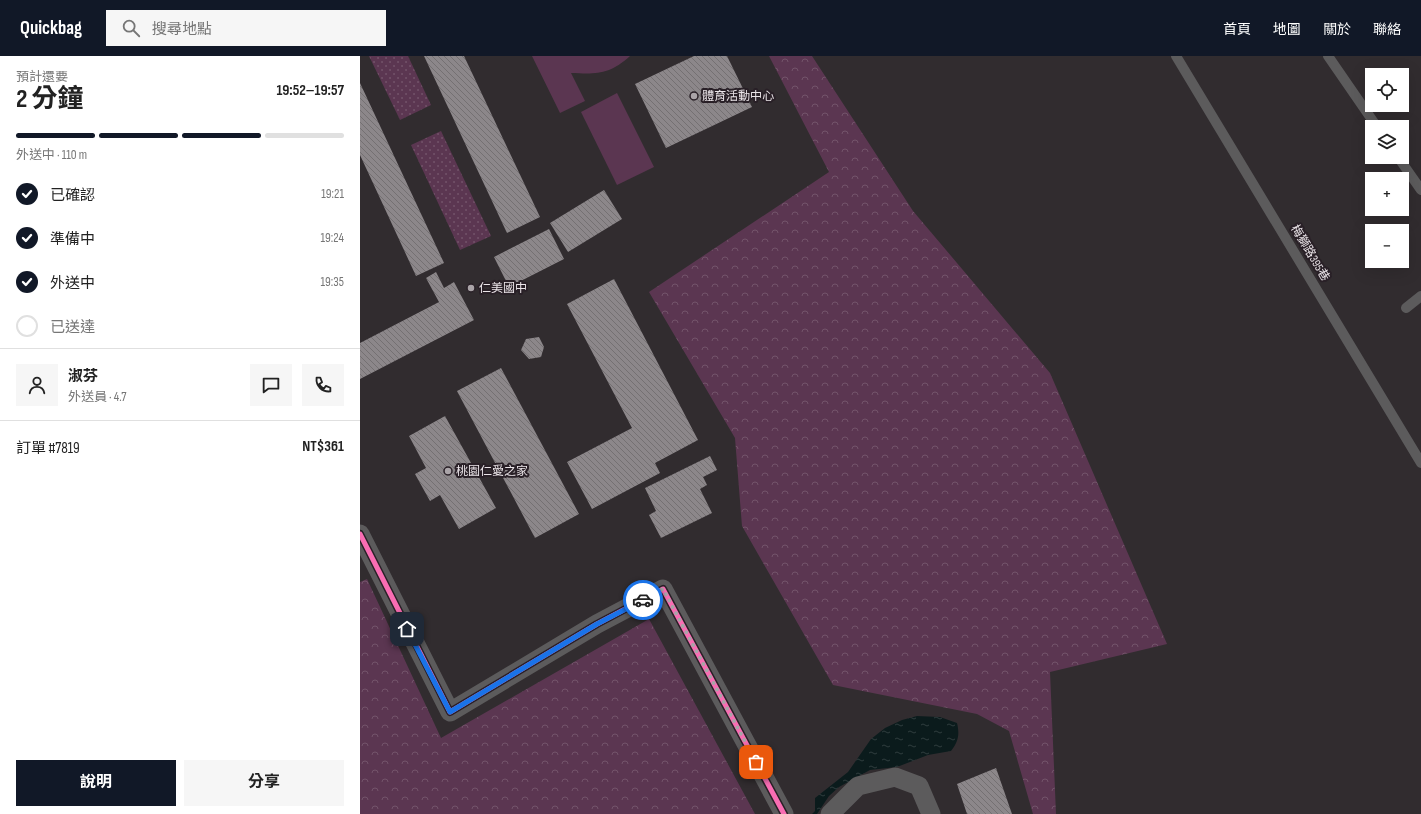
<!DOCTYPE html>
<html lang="zh-TW">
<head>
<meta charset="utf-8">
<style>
  body { margin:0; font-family:"Sofia Sans Condensed","Noto Sans TC",sans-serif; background:#f6f6f6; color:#222; height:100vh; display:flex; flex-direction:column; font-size:15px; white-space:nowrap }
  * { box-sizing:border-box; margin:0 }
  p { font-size:13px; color:#767676 }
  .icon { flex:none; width:22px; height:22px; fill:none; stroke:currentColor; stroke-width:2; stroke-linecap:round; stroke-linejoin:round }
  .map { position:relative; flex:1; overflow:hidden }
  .panel { display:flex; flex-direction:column; background:#fff; width:360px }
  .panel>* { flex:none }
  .tools { position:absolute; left:1005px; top:12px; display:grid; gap:8px }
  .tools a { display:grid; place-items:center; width:44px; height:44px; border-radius:0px; background:#fff; box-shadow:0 4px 16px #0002; font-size:20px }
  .pin { position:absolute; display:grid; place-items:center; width:34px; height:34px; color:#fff; margin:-17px; border-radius:8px; box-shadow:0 2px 6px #0006 }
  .courier { position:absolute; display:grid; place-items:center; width:40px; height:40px; margin:-20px; border:3px solid #1a73e8; border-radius:50%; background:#fff; color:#222; box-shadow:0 1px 5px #0007 }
  .summary em { font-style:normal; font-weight:700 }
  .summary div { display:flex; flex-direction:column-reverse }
  .summary { display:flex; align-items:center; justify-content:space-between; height:68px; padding:0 16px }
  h1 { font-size:26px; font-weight:700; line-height:30px }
  .bar { display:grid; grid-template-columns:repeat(4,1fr); gap:6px 4px; align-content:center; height:48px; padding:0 16px }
  .bar i { height:5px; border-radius:3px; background:#e0e0e0 }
  .bar .selected { background:#111827 }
  .bar p { grid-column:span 4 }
  .line { display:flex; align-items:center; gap:10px; padding:0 16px; border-top:1px solid #e0e0e0 }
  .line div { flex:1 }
  .round { display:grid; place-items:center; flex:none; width:42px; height:42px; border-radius:0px; background:#f6f6f6 }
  ol { padding:0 16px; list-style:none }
  li { display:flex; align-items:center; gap:12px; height:44px }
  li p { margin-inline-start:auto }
  li .icon { padding:4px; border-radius:50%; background:#111827; color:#fff; stroke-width:4 }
  li:last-child { color:#767676 }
  li i { width:22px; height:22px; border:2px solid #e0e0e0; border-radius:50% }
  .primary-button { display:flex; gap:8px; margin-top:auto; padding:8px 16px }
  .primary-button a { flex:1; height:46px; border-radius:0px; background:#111827; color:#fff; font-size:16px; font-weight:700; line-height:46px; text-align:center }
  .primary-button a+a { background:#f6f6f6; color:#222 }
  header { display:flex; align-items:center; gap:24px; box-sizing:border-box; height:56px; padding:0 20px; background:#111827; color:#fff }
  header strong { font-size:19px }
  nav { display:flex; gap:22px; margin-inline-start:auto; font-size:14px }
  .search { width:280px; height:36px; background:#f6f6f6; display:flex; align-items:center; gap:10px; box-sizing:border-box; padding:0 14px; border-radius:0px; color:#767676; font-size:15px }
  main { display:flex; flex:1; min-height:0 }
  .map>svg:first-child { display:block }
  .forest { fill:url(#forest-crowns) }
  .garden { fill:url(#garden-dots) }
  .pitch { fill:#5b3651 }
  .water { fill:url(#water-ripples) }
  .building { fill:url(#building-back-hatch) }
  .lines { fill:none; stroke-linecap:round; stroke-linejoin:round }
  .lane { stroke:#5c5b5c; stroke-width:10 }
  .street { stroke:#5c5b5c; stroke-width:19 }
  .cycleway-casing { stroke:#292027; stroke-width:8 }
  .cycleway { stroke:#f96db3; stroke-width:5 }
  .done { stroke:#aaa4a8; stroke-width:4; stroke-dasharray:0 7.2 }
  .route { stroke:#1a73e8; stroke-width:5 }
  .poi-dot { fill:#aaa4a8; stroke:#292027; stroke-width:1.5 }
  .labels { text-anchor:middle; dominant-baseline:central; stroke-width:4; stroke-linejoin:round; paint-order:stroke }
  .poi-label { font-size:12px; fill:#ebe5e9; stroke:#292027; text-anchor:start }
  .street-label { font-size:12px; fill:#ebe5e9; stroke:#292027 }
</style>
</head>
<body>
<header>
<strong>Quickbag</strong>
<div class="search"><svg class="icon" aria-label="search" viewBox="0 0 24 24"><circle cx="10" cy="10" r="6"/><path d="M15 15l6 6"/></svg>搜尋地點</div>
<nav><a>首頁</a><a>地圖</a><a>關於</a><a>聯絡</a></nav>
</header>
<main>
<section class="panel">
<div class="summary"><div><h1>2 分鐘</h1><p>預計還要</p></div><em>19:52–19:57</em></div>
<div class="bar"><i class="selected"></i><i class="selected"></i><i class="selected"></i><i></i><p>外送中 · 110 m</p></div>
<ol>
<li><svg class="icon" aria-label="check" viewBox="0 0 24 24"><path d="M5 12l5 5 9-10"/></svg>已確認<p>19:21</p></li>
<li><svg class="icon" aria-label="check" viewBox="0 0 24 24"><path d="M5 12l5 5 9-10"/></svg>準備中<p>19:24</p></li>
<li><svg class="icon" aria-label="check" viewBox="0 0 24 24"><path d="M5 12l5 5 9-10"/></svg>外送中<p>19:35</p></li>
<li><i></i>已送達</li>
</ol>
<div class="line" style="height:72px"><a class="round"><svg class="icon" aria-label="person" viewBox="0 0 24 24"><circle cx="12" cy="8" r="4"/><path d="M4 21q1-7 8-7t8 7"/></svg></a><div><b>淑芬</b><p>外送員 · 4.7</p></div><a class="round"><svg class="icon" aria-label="chat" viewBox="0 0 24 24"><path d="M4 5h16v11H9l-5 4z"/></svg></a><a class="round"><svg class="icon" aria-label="phone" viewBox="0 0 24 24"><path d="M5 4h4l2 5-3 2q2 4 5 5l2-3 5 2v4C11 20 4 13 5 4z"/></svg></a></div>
<div class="line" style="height:52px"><div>訂單 #7819</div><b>NT$361</b></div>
<div class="primary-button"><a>說明</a><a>分享</a></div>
</section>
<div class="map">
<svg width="1061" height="758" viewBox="0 0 1061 758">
  <defs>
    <pattern id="forest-crowns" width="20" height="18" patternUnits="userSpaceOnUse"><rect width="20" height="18" fill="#5b3651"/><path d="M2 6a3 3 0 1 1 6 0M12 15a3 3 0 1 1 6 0" fill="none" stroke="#73536a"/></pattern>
    <pattern id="garden-dots" width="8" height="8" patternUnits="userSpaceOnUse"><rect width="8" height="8" fill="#5b3651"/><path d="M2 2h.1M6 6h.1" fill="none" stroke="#73536a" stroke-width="1.8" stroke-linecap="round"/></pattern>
    <pattern id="water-ripples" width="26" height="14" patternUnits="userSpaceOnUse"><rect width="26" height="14" fill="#0b1b1c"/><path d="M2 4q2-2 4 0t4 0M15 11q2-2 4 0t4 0" fill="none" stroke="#2f3c3d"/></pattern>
    <pattern id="building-back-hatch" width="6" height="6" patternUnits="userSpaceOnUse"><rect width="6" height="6" fill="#8c878a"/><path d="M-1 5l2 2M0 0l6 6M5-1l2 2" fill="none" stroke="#747072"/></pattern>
  </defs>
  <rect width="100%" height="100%" fill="#312c2f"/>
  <g class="forest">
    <path d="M409,0h43l101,155 137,162 117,271 -117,28 6,142h-23l-24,-83 -32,-17 -144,-29 -91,-159 -7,-88 -86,-146 180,-120z"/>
    <path d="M7,523l74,159 208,-119 106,195h-395v-232z"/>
  </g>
  <g class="garden">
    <path d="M9,0h39l23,49 -31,15z"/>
    <path d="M81,75l50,105 -31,14 -49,-105z"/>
  </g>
  <g class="pitch">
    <path d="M172,0h98c-21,19 -33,18 -59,17l14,28 -25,12z"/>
    <path d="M257,37l37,74 -37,18 -36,-73z"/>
  </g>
  <path class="water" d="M557,660l23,1 17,6c3,12 1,19 -6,28l-23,4 -31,12 -27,3 -31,17 -10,9 -12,18h-5l3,-3v-13l33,-26 23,-33 14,-11 17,-8z"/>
  <g class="building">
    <path d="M64,0h40l76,161 -33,16z"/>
    <path d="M334,0h33l25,51 -86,41 -31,-64z"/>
    <path d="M0,27l84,180 -28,13 -56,-121z"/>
    <path d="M244,134l18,29 -54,33 -18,-29z"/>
    <path d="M189,173l15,30 -55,28 -15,-30z"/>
    <path d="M76,216l8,16 10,-6 20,38 -114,59v-36l79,-41 -13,-24z"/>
    <path d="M254,223l84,161 -43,23 5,10 -68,36 -25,-47 65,-34 -65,-124z"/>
    <path d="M179,281l5,10 -3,10 -12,2 -8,-9 5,-11z"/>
    <path d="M141,312l78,146 -44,24 -78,-147z"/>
    <path d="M85,360l51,92 -37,21 -19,-34 -10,6 -15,-27 11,-6 -17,-32z"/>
    <path d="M350,400l7,14 -14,7 4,8 -7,4 12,24 -51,25 -12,-23 7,-4 -11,-23z"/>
    <path d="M636,712l16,46h-45l-10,-30z"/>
  </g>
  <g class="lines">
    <g class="lane">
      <path d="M816,0l245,407"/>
      <path d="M968,0l49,71"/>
      <path d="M1038,101l23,33"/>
      <path d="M1046,252l15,-12"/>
    </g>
    <g class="street">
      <path d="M0,478l90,178 147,-88 66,-35 121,225"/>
      <path d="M470,758l28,-28 37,-9 24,9 12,28"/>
    </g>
    <defs>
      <path id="cycleway" d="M0,478l90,178 147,-88 66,-35 121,225"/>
    </defs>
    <use href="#cycleway" class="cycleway-casing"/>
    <use href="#cycleway" class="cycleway"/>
  </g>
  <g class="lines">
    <path class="done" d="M283,544l20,-11 93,173"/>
    <path class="route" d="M47,573l43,83 147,-88 46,-24"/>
  </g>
  <g class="poi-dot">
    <circle cx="334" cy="40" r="4"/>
    <circle cx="111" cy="232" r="4"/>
    <circle cx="88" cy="415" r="4"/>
  </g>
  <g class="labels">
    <g class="poi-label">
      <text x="342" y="40">體育活動中心</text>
      <text x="119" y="232">仁美國中</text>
      <text x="96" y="415">桃園仁愛之家</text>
    </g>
    <g class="street-label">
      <text transform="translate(950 197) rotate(59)">梅獅路395巷</text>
    </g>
  </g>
</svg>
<div class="tools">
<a><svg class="icon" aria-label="locate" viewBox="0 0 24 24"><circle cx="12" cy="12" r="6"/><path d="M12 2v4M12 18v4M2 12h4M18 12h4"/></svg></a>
<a><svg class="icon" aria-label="layers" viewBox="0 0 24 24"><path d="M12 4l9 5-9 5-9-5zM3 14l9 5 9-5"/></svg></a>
<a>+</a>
<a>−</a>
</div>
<div class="pin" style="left:396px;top:706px;background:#ea580c"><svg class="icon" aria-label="bag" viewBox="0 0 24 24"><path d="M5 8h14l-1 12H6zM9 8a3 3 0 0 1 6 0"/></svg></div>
<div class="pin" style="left:47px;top:573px;background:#1f2937"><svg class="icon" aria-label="home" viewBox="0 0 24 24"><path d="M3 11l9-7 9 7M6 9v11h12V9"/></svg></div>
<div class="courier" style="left:283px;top:544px"><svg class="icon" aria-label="car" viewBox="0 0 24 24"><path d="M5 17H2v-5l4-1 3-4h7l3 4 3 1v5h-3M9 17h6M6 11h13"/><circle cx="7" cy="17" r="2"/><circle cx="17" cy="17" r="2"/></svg></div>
</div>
</main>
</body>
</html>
